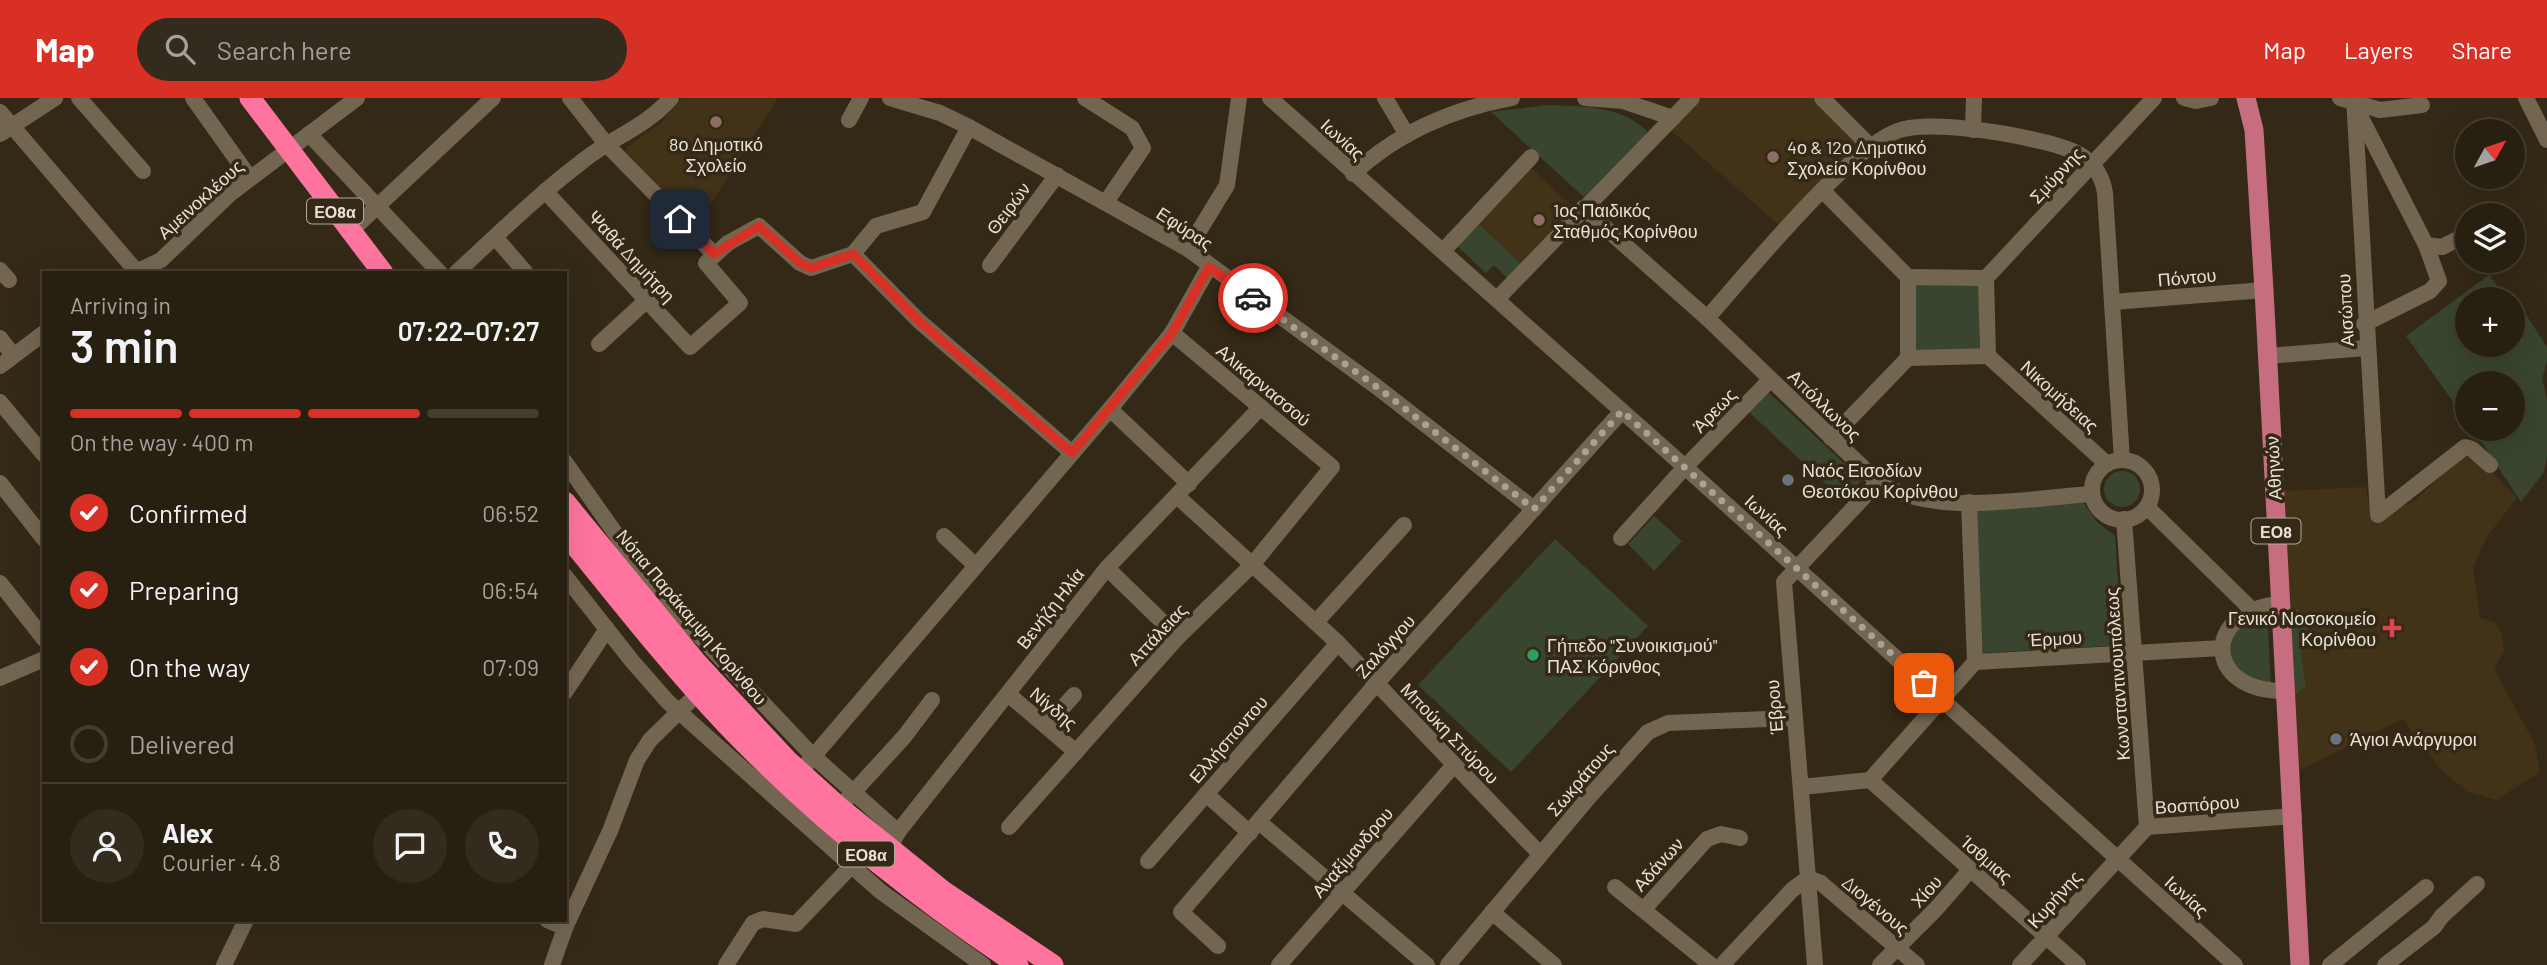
<!DOCTYPE html>
<html lang="en">
<head>
<meta charset="utf-8">
<style>
  body { margin:0; font-family:Barlow,sans-serif; background:#332c1e; color:#f1f3f6; height:100vh; display:flex; flex-direction:column; font-size:26px; white-space:nowrap }
  * { box-sizing:border-box; margin:0 }
  p { font-size:23px; color:#a4a29f }
  .icon { flex:none; width:38px; height:38px; fill:none; stroke:currentColor; stroke-width:2; stroke-linecap:round; stroke-linejoin:round }
  .map { position:relative; flex:1; overflow:hidden }
  .details { position:absolute; left:42px; top:173px; width:525px; height:651px; display:flex; flex-direction:column; background:#271f10; border-radius:0px; box-shadow:0 7px 28px #0002,0 0 0 2px #433d30 }
  .details>* { flex:none }
  .needle { width:46px; rotate:50deg }
  .controls { position:absolute; left:2455px; top:21px; display:grid; gap:14px }
  .controls a { display:grid; place-items:center; width:70px; height:70px; border-radius:50%; background:#271f10; box-shadow:0 7px 28px #0002,0 0 0 2px #433d30; font-size:35px }
  .pin { position:absolute; display:grid; place-items:center; width:60px; height:60px; color:#fff; margin:-30px; border-radius:14px; box-shadow:0 4px 10px #0006 }
  .courier { position:absolute; display:grid; place-items:center; width:70px; height:70px; margin:-35px; border:5px solid #d93025; border-radius:50%; background:#fff; color:#222; box-shadow:0 2px 9px #0007 }
  .head em { font-style:normal; font-weight:600 }
  .head div { display:flex; flex-direction:column-reverse }
  .head { display:flex; align-items:center; justify-content:space-between; height:119px; padding:0 28px }
  h1 { font-size:46px; font-weight:600; line-height:52px }
  .bar { display:grid; grid-template-columns:repeat(4,1fr); gap:10px 7px; align-content:center; height:84px; padding:0 28px }
  .bar i { height:9px; border-radius:5px; background:#433d30 }
  .bar .selected { background:#d93025 }
  .bar p { grid-column:span 4 }
  .line { display:flex; align-items:center; gap:18px; padding:0 28px; border-top:2px solid #433d30 }
  .line div { flex:1 }
  .round { display:grid; place-items:center; flex:none; width:74px; height:74px; border-radius:37px; background:#332c1e }
  ol { padding:0 28px; list-style:none }
  li { display:flex; align-items:center; gap:21px; height:77px }
  li p { margin-inline-start:auto }
  li .icon { padding:7px; border-radius:50%; background:#d93025; color:#fff; stroke-width:4 }
  li:last-child { color:#a4a29f }
  li i { width:38px; height:38px; border:4px solid #433d30; border-radius:50% }
  header { display:flex; align-items:center; gap:42px; box-sizing:border-box; height:98px; padding:0 35px; background:#d93025; color:#fff }
  header strong { font-size:33px }
  nav { display:flex; gap:38px; margin-inline-start:auto; font-size:24px }
  .search { width:490px; height:63px; background:#332c1e; display:flex; align-items:center; gap:18px; box-sizing:border-box; padding:0 24px; border-radius:38px; color:#a4a29f; font-size:26px }
  .map>svg:first-child { display:block }
  .built { fill:#413218 }
  .green { fill:#39452f }
  .lines { fill:none; stroke-linecap:round; stroke-linejoin:round }
  .minor { stroke:#736651; stroke-width:16 }
  .major { stroke:#c66e7f; stroke-width:19 }
  .highway { stroke:#fe749e; stroke-width:21 }
  .done { stroke:#a9a192; stroke-width:7; stroke-dasharray:0 12.6 }
  .route { stroke:#d93025; stroke-width:9 }
  .education-dot { fill:#8d6e63; stroke:#342916; stroke-width:2.5 }
  .worship-dot { fill:#6b7280; stroke:#342916; stroke-width:2.5 }
  .health-dot { fill:#e0444e; stroke:#342916; stroke-width:2.5 }
  .leisure-dot { fill:#2e9e5b; stroke:#342916; stroke-width:2.5 }
  .labels { text-anchor:middle; dominant-baseline:central; stroke-width:7; stroke-linejoin:round; paint-order:stroke }
  .shield { fill:#342916; stroke:#b2aa9c; stroke-width:2 }
  .shield-label { font-size:16px; font-weight:bold; fill:#e8e1d5 }
  .street-label { font-size:18px; fill:#e8e1d5; stroke:#342916 }
  .poi-label { font-size:18px; fill:#e8e1d5; stroke:#342916; text-anchor:start }
</style>
</head>
<body>
<header>
<strong>Map</strong>
<div class="search"><svg class="icon" aria-label="search" viewBox="0 0 24 24"><circle cx="10" cy="10" r="6"/><path d="M15 15l6 6"/></svg>Search here</div>
<nav><a>Map</a><a>Layers</a><a>Share</a></nav>
</header>
<div class="map">
<svg width="2547" height="867" viewBox="0 0 2547 867">
  <rect width="100%" height="100%" fill="#342916"/>
  <g class="built">
    <path d="M681,0h97l-82,129 -70,-75 1,-5 34,-24z"/>
    <path d="M1701,0h115l44,43 -80,85 -109,-96z"/>
    <path d="M1530,69l45,42 -54,55 -44,-42z"/>
    <path d="M2463,358l18,5 36,37 -31,40 -13,30 7,50 15,4 7,12 2,17 -10,18 41,75 5,28 -44,28 -28,-8 -27,-22 -38,-51 -107,53 -18,-281 88,-4 5,30 42,-15z"/>
  </g>
  <g class="green">
    <path d="M1547,7c36,2 71,-1 100,26l-4,10 -58,57 -94,-86z"/>
    <path d="M1477,124l44,42 -14,14 -13,-13 -8,8 -30,-28z"/>
    <path d="M2489,177l18,24h-39v46h45v-38l6,7 6,-1 22,34v15l-5,17 5,20v58l-3,15 -23,30 -48,-73h40v-46h-45l-1,38 -61,-85z"/>
    <path d="M1916,187h63v63l-63,2z"/>
    <path d="M1768,294l94,88 -19,20 -94,-88z"/>
    <circle cx="2122" cy="391" r="18"/>
    <path d="M2083,404l14,20 18,14 7,109 -139,8 -6,-145z"/>
    <path d="M1654,418l28,25 -28,30 -26,-27z"/>
    <path d="M1555,441l93,87 -137,146 -93,-87z"/>
    <path d="M2292,511l7,1 10,14 -8,31 5,31 -11,9 -4,-1 -4,-83z"/>
    <path d="M2267,513l4,76c-33,-10 -52,-28 -32,-62z"/>
  </g>
  <g class="lines">
    <g class="minor">
      <path d="M79,0l64,73"/>
      <path d="M193,0l57,80"/>
      <path d="M570,0l37,47 107,109"/>
      <path d="M890,0l50,15 29,14 219,122 189,138 157,122"/>
      <path d="M1085,0l47,30 11,20 -37,54"/>
      <path d="M1270,0l415,369 550,498"/>
      <path d="M1385,0l22,37"/>
      <path d="M1585,0l38,3 50,17"/>
      <path d="M1822,0l47,47"/>
      <path d="M2184,0l12,3 15,-3"/>
      <path d="M2340,0l40,12 42,-5"/>
      <path d="M2354,0l24,417 87,-68 7,2 18,16"/>
      <path d="M2526,0l21,42"/>
      <path d="M2356,10l70,137 13,36 -9,10 -66,33"/>
      <path d="M0,14l137,160"/>
      <path d="M849,22l12,-22"/>
      <path d="M1973,32l1,-32"/>
      <path d="M0,36l55,-36"/>
      <path d="M309,36l131,139"/>
      <path d="M1353,76c45,-42 100,-65 159,-76"/>
      <path d="M545,93l145,156 50,-44 -34,-40 22,-20 31,-17 41,37 11,5 42,-14 23,-28 47,-14 46,-85"/>
      <path d="M1823,93l85,86"/>
      <path d="M1583,110l124,110 171,164c57,36 149,16 214,12"/>
      <path d="M351,133l142,-133"/>
      <path d="M495,139l31,36"/>
      <path d="M2426,147l16,2 22,-11"/>
      <path d="M1188,151l39,-64 12,-87"/>
      <path d="M1443,153l88,-94"/>
      <path d="M853,156l66,67 153,132"/>
      <path d="M990,167l67,-90"/>
      <path d="M0,172l9,10"/>
      <path d="M134,175l27,-13 70,-67 126,-95"/>
      <path d="M456,175c42,-39 83,-79 128,-113 29,-23 62,-33 87,-62"/>
      <path d="M1986,180l168,-180"/>
      <path d="M1497,201l195,-201"/>
      <path d="M2113,204l151,-12"/>
      <path d="M1707,220c38,-42 148,-179 197,-189 31,-7 99,3 131,11 33,7 64,15 70,53l17,267"/>
      <path d="M0,240l13,17"/>
      <path d="M599,246l48,-44"/>
      <path d="M1988,258l119,108"/>
      <path d="M2267,258l99,-8"/>
      <path d="M1908,260l80,-2 -2,-78"/>
      <path d="M1908,260v-81l78,1"/>
      <path d="M0,268l44,-33"/>
      <path d="M0,304l44,53"/>
      <path d="M1110,311l79,75"/>
      <path d="M1831,340l77,-80"/>
      <circle cx="2122" cy="392" r="30"/>
      <path d="M565,364l82,116 29,33 136,144 86,77"/>
      <path d="M0,385l44,56"/>
      <path d="M1177,398l161,147 202,211"/>
      <path d="M1969,404l6,160"/>
      <path d="M2147,409l104,102"/>
      <path d="M2124,421l23,308"/>
      <path d="M944,438l32,30"/>
      <path d="M1621,440l64,-71 85,-87"/>
      <path d="M1107,470l71,69"/>
      <path d="M565,478l67,85 36,41 212,189 103,74"/>
      <path d="M0,485l44,56"/>
      <path d="M2280,506c-77,6 -78,88 5,87"/>
      <path d="M1316,524l88,-97"/>
      <path d="M1975,564l247,-14"/>
      <path d="M0,580l44,-19"/>
      <path d="M565,594l42,-63"/>
      <path d="M1008,596l68,58"/>
      <path d="M1046,628l28,-31"/>
      <path d="M800,674l310,-363 62,-76 37,-66"/>
      <path d="M1870,682l208,185"/>
      <path d="M1801,689l69,-7 105,-118"/>
      <path d="M1206,696l44,39"/>
      <path d="M848,700l56,-61 28,-37"/>
      <path d="M1259,724l168,143"/>
      <path d="M1009,729l169,-190 74,-72 80,-98 -160,-134"/>
      <path d="M889,751l9,-17 209,-264 154,-161"/>
      <path d="M1148,763l190,-218"/>
      <path d="M1615,789l96,78"/>
      <path d="M1644,811l63,-70 14,-5 19,4"/>
      <path d="M1492,814l62,53"/>
      <path d="M547,822l18,8"/>
      <path d="M1218,848l-37,-34 195,-228 246,-273"/>
      <path d="M224,867l22,-45"/>
      <path d="M552,867l13,-37 45,-97 27,-71 13,-20 39,-38"/>
      <path d="M726,867l27,-42 10,-4 33,5 61,-64"/>
      <path d="M1279,867l175,-200"/>
      <path d="M1448,867l141,-168 59,-65 20,-9 125,-5"/>
      <path d="M1722,867l70,-75 16,-12 13,5 96,82"/>
      <path d="M1815,867l-31,-383 94,-100"/>
      <path d="M1880,867l56,-56 34,-39"/>
      <path d="M2020,867l127,-138 147,-11"/>
      <path d="M2330,867l96,-78"/>
      <path d="M2385,867l49,-38 8,-11 35,-32"/>
    </g>
    <path class="major" d="M2246,0l8,32 10,160 36,675"/>
    <g class="highway">
      <path d="M250,0l133,175"/>
      <path d="M565,404l131,160 91,98 53,48 103,83 110,74"/>
      <path d="M565,435c53,65 104,131 162,192 87,91 186,170 291,240"/>
    </g>
  </g>
  <g class="lines">
    <path class="done" d="M1253,200l124,89 157,122 88,-98 302,272"/>
    <path class="route" d="M680,121l34,35 45,-28 41,37 11,5 42,-14 66,67 153,132 100,-120 37,-66 44,31"/>
  </g>
  <g class="education-dot">
    <circle cx="716" cy="24" r="7"/>
    <circle cx="1773" cy="59" r="7"/>
    <circle cx="1539" cy="122" r="7"/>
  </g>
  <g class="worship-dot">
    <circle cx="1788" cy="382" r="7"/>
    <circle cx="2336" cy="641" r="7"/>
  </g>
  <path class="health-dot" d="M2388.5 519.5h7v7h7v7h-7v7h-7v-7h-7v-7h7z"/>
  <circle class="leisure-dot" cx="1533" cy="557" r="7"/>
  <g class="labels">
    <g class="shield">
      <rect x="307" y="100.5" width="56" height="25" rx="5"/>
      <rect x="2251.5" y="420.5" width="49" height="25" rx="5"/>
      <rect x="838" y="743.5" width="56" height="25" rx="5"/>
    </g>
    <g class="shield-label">
      <text x="335" y="113">ΕΟ8α</text>
      <text x="2276" y="433">ΕΟ8</text>
      <text x="866" y="756">ΕΟ8α</text>
    </g>
    <g class="street-label">
      <text transform="translate(1343 41) rotate(42)">Ιωνίας</text>
      <text transform="translate(2056 77) rotate(-47)">Σμύρνης</text>
      <text transform="translate(200 101) rotate(-42)">Αμεινοκλέους</text>
      <text transform="translate(1008 110) rotate(-53)">Θειρών</text>
      <text transform="translate(1185 130) rotate(33)">Εφύρας</text>
      <text transform="translate(632 158) rotate(47)">Ψαθά Δημήτρη</text>
      <text transform="translate(2187 179) rotate(-5)">Πόντου</text>
      <text transform="translate(2345 212) rotate(-93)">Αισώπου</text>
      <text transform="translate(1264 287) rotate(40)">Αλικαρνασσού</text>
      <text transform="translate(2060 298) rotate(42)">Νικομήδειας</text>
      <text transform="translate(1825 307) rotate(44)">Απόλλωνος</text>
      <text transform="translate(1714 312) rotate(-46)">Άρεως</text>
      <text transform="translate(2273 370) rotate(-93)">Αθηνών</text>
      <text transform="translate(1767 417) rotate(42)">Ιωνίας</text>
      <text transform="translate(1050 510) rotate(-52)">Βενήζη Ηλία</text>
      <text transform="translate(692 519) rotate(50)">Νότια Παράκαμψη Κορίνθου</text>
      <text transform="translate(1157 536) rotate(-47)">Αττάλειας</text>
      <text transform="translate(2055 540) rotate(-3)">Έρμου</text>
      <text transform="translate(1385 548) rotate(-48)">Ζαλόγγου</text>
      <text transform="translate(2117 576) rotate(-94)">Κωνσταντινουπόλεως</text>
      <text transform="translate(1774 609) rotate(-95)">Έβρου</text>
      <text transform="translate(1054 610) rotate(40)">Νίγδης</text>
      <text transform="translate(1450 635) rotate(46)">Μπούκη Σπύρου</text>
      <text transform="translate(1228 641) rotate(-49)">Ελλήσποντου</text>
      <text transform="translate(1580 681) rotate(-49)">Σωκράτους</text>
      <text transform="translate(2197 706) rotate(-4)">Βοσπόρου</text>
      <text transform="translate(1352 754) rotate(-49)">Αναξίμανδρου</text>
      <text transform="translate(1987 761) rotate(41)">Ίσθμιας</text>
      <text transform="translate(1658 766) rotate(-48)">Αδάνων</text>
      <text transform="translate(1926 793) rotate(-48)">Χίου</text>
      <text transform="translate(2187 798) rotate(42)">Ιωνίας</text>
      <text transform="translate(2054 801) rotate(-48)">Κυρήνης</text>
      <text transform="translate(1876 807) rotate(40)">Διογένους</text>
    </g>
    <g class="poi-label">
      <text x="716" y="46" text-anchor="middle">8ο Δημοτικό<tspan x="716" dy="21">Σχολείο</tspan></text>
      <text x="1787" y="49">4ο &amp; 12ο Δημοτικό<tspan x="1787" dy="21">Σχολείο Κορίνθου</tspan></text>
      <text x="1553" y="112">1ος Παιδικός<tspan x="1553" dy="21">Σταθμός Κορίνθου</tspan></text>
      <text x="1802" y="372">Ναός Εισοδίων<tspan x="1802" dy="21">Θεοτόκου Κορίνθου</tspan></text>
      <text x="2376" y="520" text-anchor="end">Γενικό Νοσοκομείο<tspan x="2376" dy="21">Κορίνθου</tspan></text>
      <text x="1547" y="547">Γήπεδο "Συνοικισμού"<tspan x="1547" dy="21">ΠΑΣ Κόρινθος</tspan></text>
      <text x="2350" y="641">Άγιοι Ανάργυροι</text>
    </g>
  </g>
</svg>
<div class="controls">
<a><svg class="needle" viewBox="-14 -14 28 28"><path d="M0-13l5 13h-10z" fill="#e53935"/><path d="M0 13l5-13h-10z" fill="#a4a29f"/></svg></a>
<a><svg class="icon" aria-label="layers" viewBox="0 0 24 24"><path d="M12 4l9 5-9 5-9-5zM3 14l9 5 9-5"/></svg></a>
<a>+</a>
<a>−</a>
</div>
<div class="pin" style="left:1924px;top:585px;background:#ea580c"><svg class="icon" aria-label="bag" viewBox="0 0 24 24"><path d="M5 8h14l-1 12H6zM9 8a3 3 0 0 1 6 0"/></svg></div>
<div class="pin" style="left:680px;top:121px;background:#1f2937"><svg class="icon" aria-label="home" viewBox="0 0 24 24"><path d="M3 11l9-7 9 7M6 9v11h12V9"/></svg></div>
<div class="courier" style="left:1253px;top:200px"><svg class="icon" aria-label="car" viewBox="0 0 24 24"><path d="M5 17H2v-5l4-1 3-4h7l3 4 3 1v5h-3M9 17h6M6 11h13"/><circle cx="7" cy="17" r="2"/><circle cx="17" cy="17" r="2"/></svg></div>
<section class="details">
<div class="head"><div><h1>3 min</h1><p>Arriving in</p></div><em>07:22–07:27</em></div>
<div class="bar"><i class="selected"></i><i class="selected"></i><i class="selected"></i><i></i><p>On the way · 400 m</p></div>
<ol>
<li><svg class="icon" aria-label="check" viewBox="0 0 24 24"><path d="M5 12l5 5 9-10"/></svg>Confirmed<p>06:52</p></li>
<li><svg class="icon" aria-label="check" viewBox="0 0 24 24"><path d="M5 12l5 5 9-10"/></svg>Preparing<p>06:54</p></li>
<li><svg class="icon" aria-label="check" viewBox="0 0 24 24"><path d="M5 12l5 5 9-10"/></svg>On the way<p>07:09</p></li>
<li><i></i>Delivered</li>
</ol>
<div class="line" style="height:126px"><a class="round"><svg class="icon" aria-label="person" viewBox="0 0 24 24"><circle cx="12" cy="8" r="4"/><path d="M4 21q1-7 8-7t8 7"/></svg></a><div><b>Alex</b><p>Courier · 4.8</p></div><a class="round"><svg class="icon" aria-label="chat" viewBox="0 0 24 24"><path d="M4 5h16v11H9l-5 4z"/></svg></a><a class="round"><svg class="icon" aria-label="phone" viewBox="0 0 24 24"><path d="M5 4h4l2 5-3 2q2 4 5 5l2-3 5 2v4C11 20 4 13 5 4z"/></svg></a></div>
</section>
</div>
</body>
</html>
